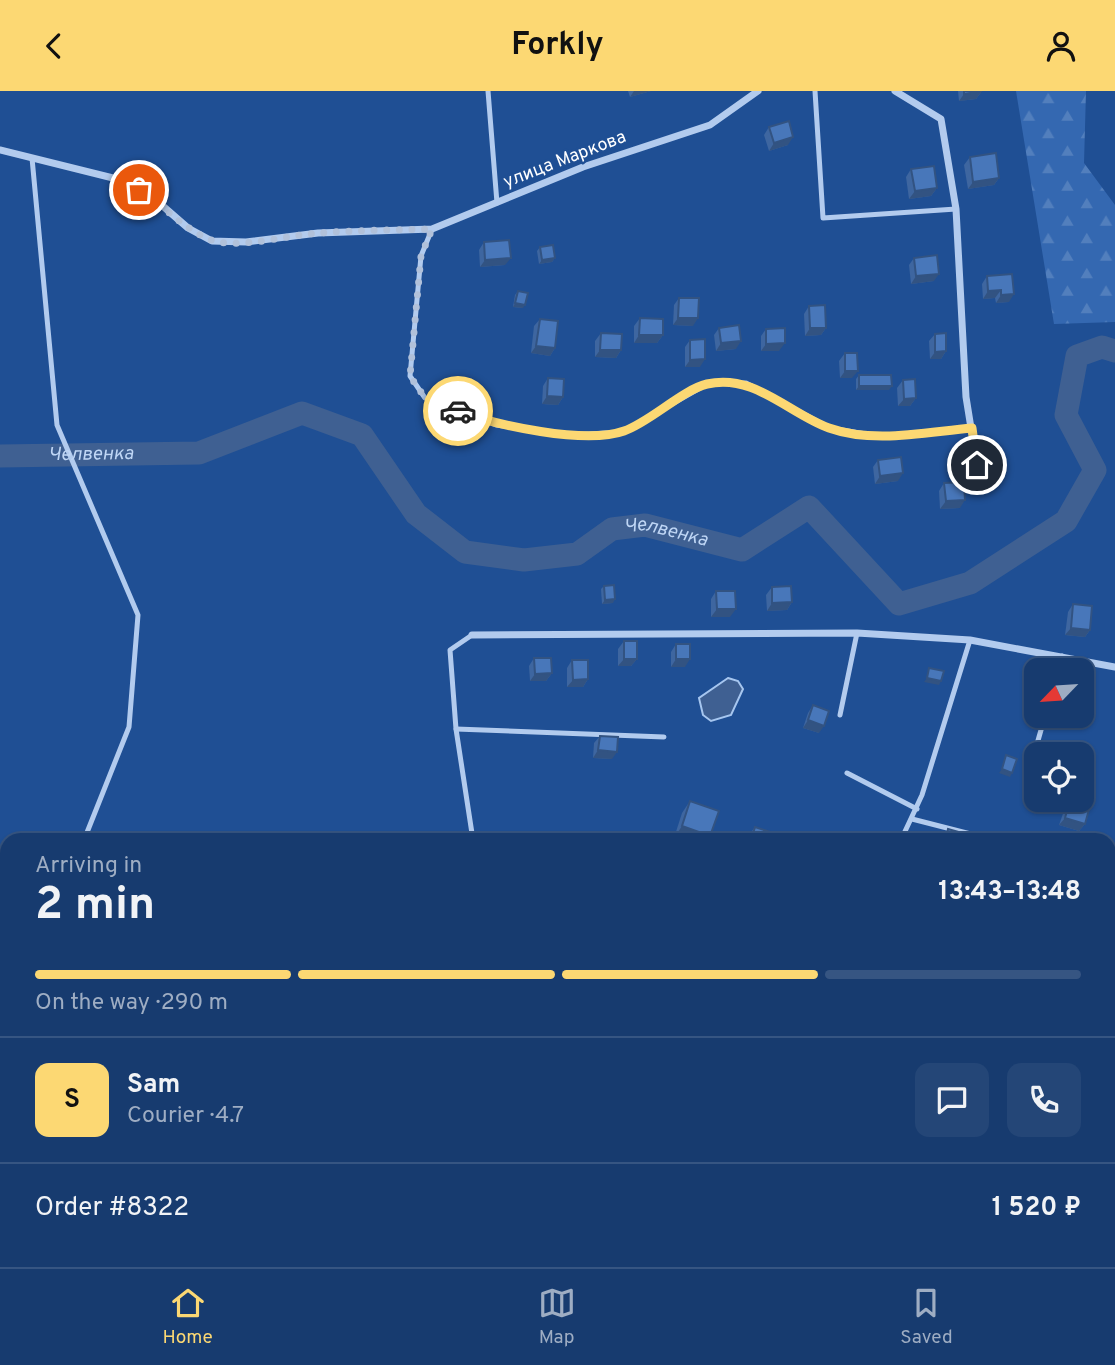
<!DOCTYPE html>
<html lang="en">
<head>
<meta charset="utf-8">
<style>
  body { margin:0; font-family:Overpass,sans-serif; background:#244677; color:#f1f3f6; height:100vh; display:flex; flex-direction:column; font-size:26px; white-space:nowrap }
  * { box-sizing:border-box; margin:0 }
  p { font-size:23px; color:#9eadc3 }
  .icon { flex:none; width:38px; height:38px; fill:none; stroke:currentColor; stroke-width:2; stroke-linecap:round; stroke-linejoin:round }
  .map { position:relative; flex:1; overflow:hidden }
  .details { position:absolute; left:0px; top:742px; width:1116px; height:434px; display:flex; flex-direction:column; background:#173b6f; border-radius:21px 21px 0 0; box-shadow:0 2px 5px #0004,0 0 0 2px #365582 }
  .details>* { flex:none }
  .needle { width:46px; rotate:245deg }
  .buttons { position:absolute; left:1024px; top:567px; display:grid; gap:14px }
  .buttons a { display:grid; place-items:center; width:70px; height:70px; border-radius:14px; background:#173b6f; box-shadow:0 2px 5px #0004,0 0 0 2px #365582; font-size:35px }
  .pin { position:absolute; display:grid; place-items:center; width:60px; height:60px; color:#fff; margin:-30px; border:4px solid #fff; border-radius:50%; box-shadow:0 2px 7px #0007 }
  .courier { position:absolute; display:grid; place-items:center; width:70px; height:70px; margin:-35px; border:5px solid #fcd873; border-radius:50%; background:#fff; color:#222; box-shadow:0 2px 9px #0007 }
  .overview em { font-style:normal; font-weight:700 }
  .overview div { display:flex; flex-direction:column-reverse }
  .overview { display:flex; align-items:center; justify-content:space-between; height:119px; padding:0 35px }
  h1 { font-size:46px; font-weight:700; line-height:52px }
  .bar { display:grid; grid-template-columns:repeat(4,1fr); gap:10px 7px; align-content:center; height:84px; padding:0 35px }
  .bar i { height:9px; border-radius:5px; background:#365582 }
  .bar .active { background:#fcd873 }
  .bar p { grid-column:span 4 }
  .line { display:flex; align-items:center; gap:18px; padding:0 35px; border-top:2px solid #365582 }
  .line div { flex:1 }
  .round { display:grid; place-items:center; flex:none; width:74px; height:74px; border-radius:14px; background:#244677 }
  header { display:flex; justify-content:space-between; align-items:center; height:91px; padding:0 35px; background:#fcd873; color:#111; font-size:32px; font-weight:700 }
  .tab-bar { display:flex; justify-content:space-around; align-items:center; height:98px; border-top:2px solid #365582; background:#173b6f; font-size:19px; color:#9eadc3 }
  .tab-bar a { display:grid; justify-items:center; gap:4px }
  .tab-bar .active { color:#fcd873 }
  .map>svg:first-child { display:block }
  .forest { fill:url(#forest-firs) }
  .garden { fill:url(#garden-furrows) }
  .water { fill:#3f6092; stroke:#a6c6ef; stroke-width:2 }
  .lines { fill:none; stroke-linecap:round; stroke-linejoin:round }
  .river { stroke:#3f6092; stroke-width:23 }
  .service { stroke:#b2cbee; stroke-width:5 }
  .minor { stroke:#b2cbee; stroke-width:7 }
  .wall { fill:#3e66a0 }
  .shaded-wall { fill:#325382 }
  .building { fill:#4877ba; stroke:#325382; stroke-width:2 }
  .done { stroke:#b1c1da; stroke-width:7; stroke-dasharray:0 12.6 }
  .route { stroke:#fcd873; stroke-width:9 }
  .labels { text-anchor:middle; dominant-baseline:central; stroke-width:5; stroke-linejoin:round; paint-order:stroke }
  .street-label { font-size:18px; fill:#fff; stroke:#1f4f94 }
  .water-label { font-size:19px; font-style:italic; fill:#bfd6f5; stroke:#1f4f94 }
</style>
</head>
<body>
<header><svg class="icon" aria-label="back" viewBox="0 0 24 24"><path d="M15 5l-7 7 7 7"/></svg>Forkly<svg class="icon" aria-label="person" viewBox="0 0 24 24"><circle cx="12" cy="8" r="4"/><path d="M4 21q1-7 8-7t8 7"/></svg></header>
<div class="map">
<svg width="1115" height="1176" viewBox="0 0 1115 1176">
  <defs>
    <pattern id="forest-firs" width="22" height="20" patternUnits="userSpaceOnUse" patternTransform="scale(1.75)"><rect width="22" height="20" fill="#3468b1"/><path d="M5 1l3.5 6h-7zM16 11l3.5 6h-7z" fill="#527fbd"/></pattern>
    <pattern id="garden-furrows" width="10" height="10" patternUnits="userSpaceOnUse" patternTransform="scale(1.75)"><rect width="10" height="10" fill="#3468b1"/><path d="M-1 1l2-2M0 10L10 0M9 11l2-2" fill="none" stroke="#527fbd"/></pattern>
  </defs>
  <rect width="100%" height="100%" fill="#1f4f94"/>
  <path class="forest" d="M1016,0h70l-2,72 31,42v117l-61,2z"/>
  <g class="garden">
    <path d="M1110,924l5,4v232l-5,5z"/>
    <path d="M498,1169h608l-6,7h-600z"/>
  </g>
  <path class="water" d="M728,587l10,3 5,8 -12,26 -20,6 -8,-6 -4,-17z"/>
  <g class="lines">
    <path class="river" id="s1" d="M0,365l199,-3 103,-40 60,22 54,79 49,38 59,8 53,-6 35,-25 33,-4 97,25 67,-43 90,97 71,-21 96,-62 29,-51 -29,-55 11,-59 25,-9 13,4"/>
    <g class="service">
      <path d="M488,0l9,112"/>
      <path d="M815,0l8,127 133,-9"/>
      <path d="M32,67l25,267 81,190 -9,112 -45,113"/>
      <path d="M432,138l-11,27 -11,120 15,22 71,27 75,10 52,-3 84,-48 39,-1 84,45 48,8 94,-8"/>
      <path d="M472,544l-22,15 6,79 17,111"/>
      <path d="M1058,579l4,-14"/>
      <path d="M840,624l17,-82"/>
      <path d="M456,638l208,8"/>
      <path d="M1035,660l10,-35"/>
      <path d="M847,682l70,36"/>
      <path d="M912,728l82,21"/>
      <path d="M901,749l21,-45 48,-155"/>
      <path d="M1110,779l5,1"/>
      <path d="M1110,1009l5,-2"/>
      <path d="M1110,1109l5,4"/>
      <path d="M1110,1150l5,-7"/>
      <path d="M106,1169l1,7"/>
      <path d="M510,1169l2,7"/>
      <path d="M544,1176l23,-7"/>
      <path d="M1073,1176l21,-7"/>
    </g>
    <g class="minor">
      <path d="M895,0l46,28 15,90 10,188 14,87"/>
      <path d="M0,59l121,30 36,21 31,27 24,13 34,1 72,-9 114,-4 151,-62 127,-42 48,-34"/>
      <path d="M472,544l385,-2 113,7 145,27"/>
    </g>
  </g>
  <g class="wall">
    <path d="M628,0h23l-21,6z"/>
    <path d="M958,0h24l-6,8 -17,2z"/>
    <path d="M769,36l19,18 -19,6 -5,-16z"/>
    <path d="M970,66l29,21 -5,7 -26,4 -4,-24z"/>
    <path d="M911,78l26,19 -6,8 -22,3 -3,-22z"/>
    <path d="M484,151l21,23 -25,2 -1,-17z"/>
    <path d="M540,156l15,11 -3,4 -13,2 -2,-13z"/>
    <path d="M914,167l20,23 -23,3 -2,-19z"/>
    <path d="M1012,183l-3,28 -13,1 -1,-5 -12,1 -1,-15 5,-8z"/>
    <path d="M518,200l5,17 -10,-1 2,-12z"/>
    <path d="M679,207l14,28 -20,-1 1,-20z"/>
    <path d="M809,215l17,22 -5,7 -16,1 -1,-22z"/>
    <path d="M640,227l23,17 -6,8h-23v-17z"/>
    <path d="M540,228l15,29 -5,8 -19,-3 3,-27z"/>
    <path d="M719,237l17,21 -20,2 -2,-16z"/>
    <path d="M766,238l13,22h-18v-15z"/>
    <path d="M601,242l20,17 -5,8 -21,-1v-16z"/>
    <path d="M935,243l11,17 -5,8h-11l-1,-18z"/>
    <path d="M690,249l10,27h-15v-20z"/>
    <path d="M845,262l7,25h-12l-1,-17z"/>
    <path d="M859,284l30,15h-33v-11z"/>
    <path d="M548,287l15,19 -5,8 -16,-1 1,-18z"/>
    <path d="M903,289l13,18 -6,8h-12l-1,-18z"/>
    <path d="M878,369l20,21 -23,3 -2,-17z"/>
    <path d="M944,392l16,25 -20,1 -1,-18z"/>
    <path d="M604,495l9,17 -11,1 -1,-15z"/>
    <path d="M772,496l20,15 -5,8 -20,1 -1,-16z"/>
    <path d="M716,500l14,26h-19v-18z"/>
    <path d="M1073,513l17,26 -5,7 -20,-2 3,-23z"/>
    <path d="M624,550l13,18 -6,7h-13v-17z"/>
    <path d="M676,553l9,23h-14v-15z"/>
    <path d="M534,567l18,15 -6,8h-16l-1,-15z"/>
    <path d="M572,569l16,19 -5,8h-16v-19z"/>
    <path d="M813,614l6,28 -16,-5 5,-15z"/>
    <path d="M600,645l12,23 -19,-1 1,-15z"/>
    <path d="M1070,709l15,24 -6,7 -20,-6 6,-17z"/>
    <path d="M690,710l29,10 -45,27 8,-25z"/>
    <path d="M755,736l16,13h-23l1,-5z"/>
    <path d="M633,1169h27l2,3 -3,4h-24z"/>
  </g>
  <g class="shaded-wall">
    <path d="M634,0h17l-21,6z"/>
    <path d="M982,0l-6,8 -17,2 5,-7z"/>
    <path d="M793,46l-5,8 -19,6 5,-8z"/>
    <path d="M999,87l-5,7 -26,4 5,-7z"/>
    <path d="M937,97l-6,8 -22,3 6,-8z"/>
    <path d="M511,167l-6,7 -25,2 5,-7z"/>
    <path d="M555,167l-3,4 -13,2 3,-4z"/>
    <path d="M939,183l-5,7 -23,3 5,-8z"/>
    <path d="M1001,199l-6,8 -12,1 5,-8z"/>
    <path d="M1014,203l-5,8 -13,1 5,-8z"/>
    <path d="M515,212l10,2 -2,3 -10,-1z"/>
    <path d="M678,227h20l-5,8 -20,-1z"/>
    <path d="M810,237h16l-5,7 -16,1z"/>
    <path d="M639,244h24l-6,8h-23z"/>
    <path d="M741,250l-5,8 -20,2 5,-8z"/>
    <path d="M785,252l-6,8h-18l5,-7z"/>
    <path d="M536,255l19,2 -5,8 -19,-3z"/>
    <path d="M600,259h21l-5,8 -21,-1z"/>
    <path d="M946,260l-5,8h-11l5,-7z"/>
    <path d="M705,268l-5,8h-15l5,-7z"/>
    <path d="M845,280h13l-6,7h-12z"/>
    <path d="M859,295h33l-3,4h-33z"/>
    <path d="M547,305l16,1 -5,8 -16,-1z"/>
    <path d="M916,307l-6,8h-12l6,-7z"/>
    <path d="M903,382l-5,8 -23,3 5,-8z"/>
    <path d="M965,409l-5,8 -20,1 6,-8z"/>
    <path d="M615,508l-2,4 -11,1 3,-4z"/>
    <path d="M792,511l-5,8 -20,1 5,-8z"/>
    <path d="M717,518h19l-6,8h-19z"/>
    <path d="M1071,537l19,2 -5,7 -20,-2z"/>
    <path d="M624,568h13l-6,7h-13z"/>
    <path d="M676,568h14l-5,8h-14z"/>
    <path d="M552,582l-6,8h-16l5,-7z"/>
    <path d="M927,587l14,3 -2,4 -15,-3z"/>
    <path d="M588,588l-5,8h-16l6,-7z"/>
    <path d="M808,629l16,6 -5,7 -16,-5z"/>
    <path d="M598,659l19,2 -5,7 -19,-1z"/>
    <path d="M1002,678l10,4 -2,4 -11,-4z"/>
    <path d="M1065,727l20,6 -6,7 -20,-6z"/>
    <path d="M682,735l28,10 -3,4h-26l-7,-2z"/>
  </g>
  <g class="building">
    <path d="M964,0h18l-18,3z"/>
    <path d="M789,30l4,16 -19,6 -5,-16z"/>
    <path d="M996,62l3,25 -26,4 -3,-25z"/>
    <path d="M934,75l3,22 -22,3 -4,-22z"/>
    <path d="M509,149l2,18 -26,2 -1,-18z"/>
    <path d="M553,154l2,13 -13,2 -2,-13z"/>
    <path d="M937,164l2,19 -23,2 -2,-18z"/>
    <path d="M1012,183l2,20 -13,1v-5l-13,1 -1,-15z"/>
    <path d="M518,200l10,2 -3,12 -10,-2z"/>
    <path d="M679,207h20l-1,20h-20z"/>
    <path d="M825,214l1,23h-16l-1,-22z"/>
    <path d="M640,227l23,1v16h-24z"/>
    <path d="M540,228l18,2 -3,27 -19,-2z"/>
    <path d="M739,234l2,16 -20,2 -2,-15z"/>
    <path d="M785,237v15l-19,1v-15z"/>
    <path d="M601,242l21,1 -1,16h-21z"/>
    <path d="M946,242v18l-11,1v-18z"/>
    <path d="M705,248v20l-15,1v-20z"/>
    <path d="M845,262h12l1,18h-13z"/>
    <path d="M859,284h32l1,11h-33z"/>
    <path d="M548,287l16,1 -1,18 -16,-1z"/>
    <path d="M915,288l1,19 -12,1 -1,-19z"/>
    <path d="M901,366l2,16 -23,3 -2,-16z"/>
    <path d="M964,391l1,18 -19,1 -2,-18z"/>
    <path d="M614,494l1,14 -10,1 -1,-14z"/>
    <path d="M791,495l1,16 -20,1v-16z"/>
    <path d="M716,500h19l1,18h-19z"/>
    <path d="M1073,513l19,2 -2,24 -19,-2z"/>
    <rect x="624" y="550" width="13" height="18"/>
    <rect x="676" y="553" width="14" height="15"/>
    <path d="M534,567h17l1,15 -17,1z"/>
    <path d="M572,569h16v19l-15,1z"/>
    <path d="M929,577l15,3 -3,10 -14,-3z"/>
    <path d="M813,614l16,6 -5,15 -16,-6z"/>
    <path d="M600,645l18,1 -1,15 -19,-2z"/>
    <path d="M1006,664l11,4 -5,14 -10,-4z"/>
    <path d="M1070,709l20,6 -5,18 -20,-6z"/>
    <path d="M690,710l29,10 -9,25 -28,-10z"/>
    <path d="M755,736l18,6 -2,7h-20z"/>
    <path d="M948,738l14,4 -2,7h-7l-7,-2z"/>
    <path d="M641,1169h19l2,3 -12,4h-7z"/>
    <path d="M590,1172l1,4h-13z"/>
  </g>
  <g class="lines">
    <path class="done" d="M139,99c25,15 43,38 70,49 28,12 81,-5 111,-6 37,-3 75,-3 112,-4l-11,27 -11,120 15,22 33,13"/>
    <path class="route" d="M458,320c38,14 127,34 166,20 26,-9 58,-41 83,-47 47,-11 81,29 122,44 45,16 97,4 143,0l5,37"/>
  </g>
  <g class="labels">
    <g class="street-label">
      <text transform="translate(565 69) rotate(-21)">улица Маркова</text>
    </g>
    <g class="water-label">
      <text stroke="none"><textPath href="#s1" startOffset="91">Челвенка</textPath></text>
      <text stroke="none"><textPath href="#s1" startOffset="742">Челвенка</textPath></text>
    </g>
  </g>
</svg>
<div class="buttons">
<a><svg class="needle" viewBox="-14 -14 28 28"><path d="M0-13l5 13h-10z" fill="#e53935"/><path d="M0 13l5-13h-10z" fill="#9eadc3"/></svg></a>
<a><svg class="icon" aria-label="locate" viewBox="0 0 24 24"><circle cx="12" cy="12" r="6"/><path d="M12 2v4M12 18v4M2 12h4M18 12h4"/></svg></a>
</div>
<div class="pin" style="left:139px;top:99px;background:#ea580c"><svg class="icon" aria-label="bag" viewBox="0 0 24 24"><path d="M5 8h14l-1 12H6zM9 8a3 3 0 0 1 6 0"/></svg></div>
<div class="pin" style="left:977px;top:374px;background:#1f2937"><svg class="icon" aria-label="home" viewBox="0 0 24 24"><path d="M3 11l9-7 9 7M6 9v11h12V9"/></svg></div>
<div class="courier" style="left:458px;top:320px"><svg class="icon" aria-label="car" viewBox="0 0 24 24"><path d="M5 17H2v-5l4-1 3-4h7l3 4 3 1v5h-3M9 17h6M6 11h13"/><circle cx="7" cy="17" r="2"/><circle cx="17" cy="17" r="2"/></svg></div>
<section class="details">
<div class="overview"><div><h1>2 min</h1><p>Arriving in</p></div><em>13:43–13:48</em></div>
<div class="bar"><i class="active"></i><i class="active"></i><i class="active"></i><i></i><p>On the way · 290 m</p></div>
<div class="line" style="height:126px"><b class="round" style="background:#fcd873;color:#111">S</b><div><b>Sam</b><p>Courier · 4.7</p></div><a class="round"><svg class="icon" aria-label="chat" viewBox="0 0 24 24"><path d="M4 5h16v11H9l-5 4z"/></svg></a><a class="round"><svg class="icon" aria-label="phone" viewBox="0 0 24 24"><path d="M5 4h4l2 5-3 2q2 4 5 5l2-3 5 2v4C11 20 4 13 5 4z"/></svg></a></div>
<div class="line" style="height:91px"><div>Order #8322</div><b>1 520 ₽</b></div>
</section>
</div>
<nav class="tab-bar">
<a class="active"><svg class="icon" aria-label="home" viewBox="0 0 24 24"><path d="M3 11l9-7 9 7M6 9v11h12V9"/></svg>Home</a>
<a><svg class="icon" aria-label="map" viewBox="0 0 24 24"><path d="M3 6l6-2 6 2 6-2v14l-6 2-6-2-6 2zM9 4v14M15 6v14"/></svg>Map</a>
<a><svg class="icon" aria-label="saved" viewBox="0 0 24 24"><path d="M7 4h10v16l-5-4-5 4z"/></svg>Saved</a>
</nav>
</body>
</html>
